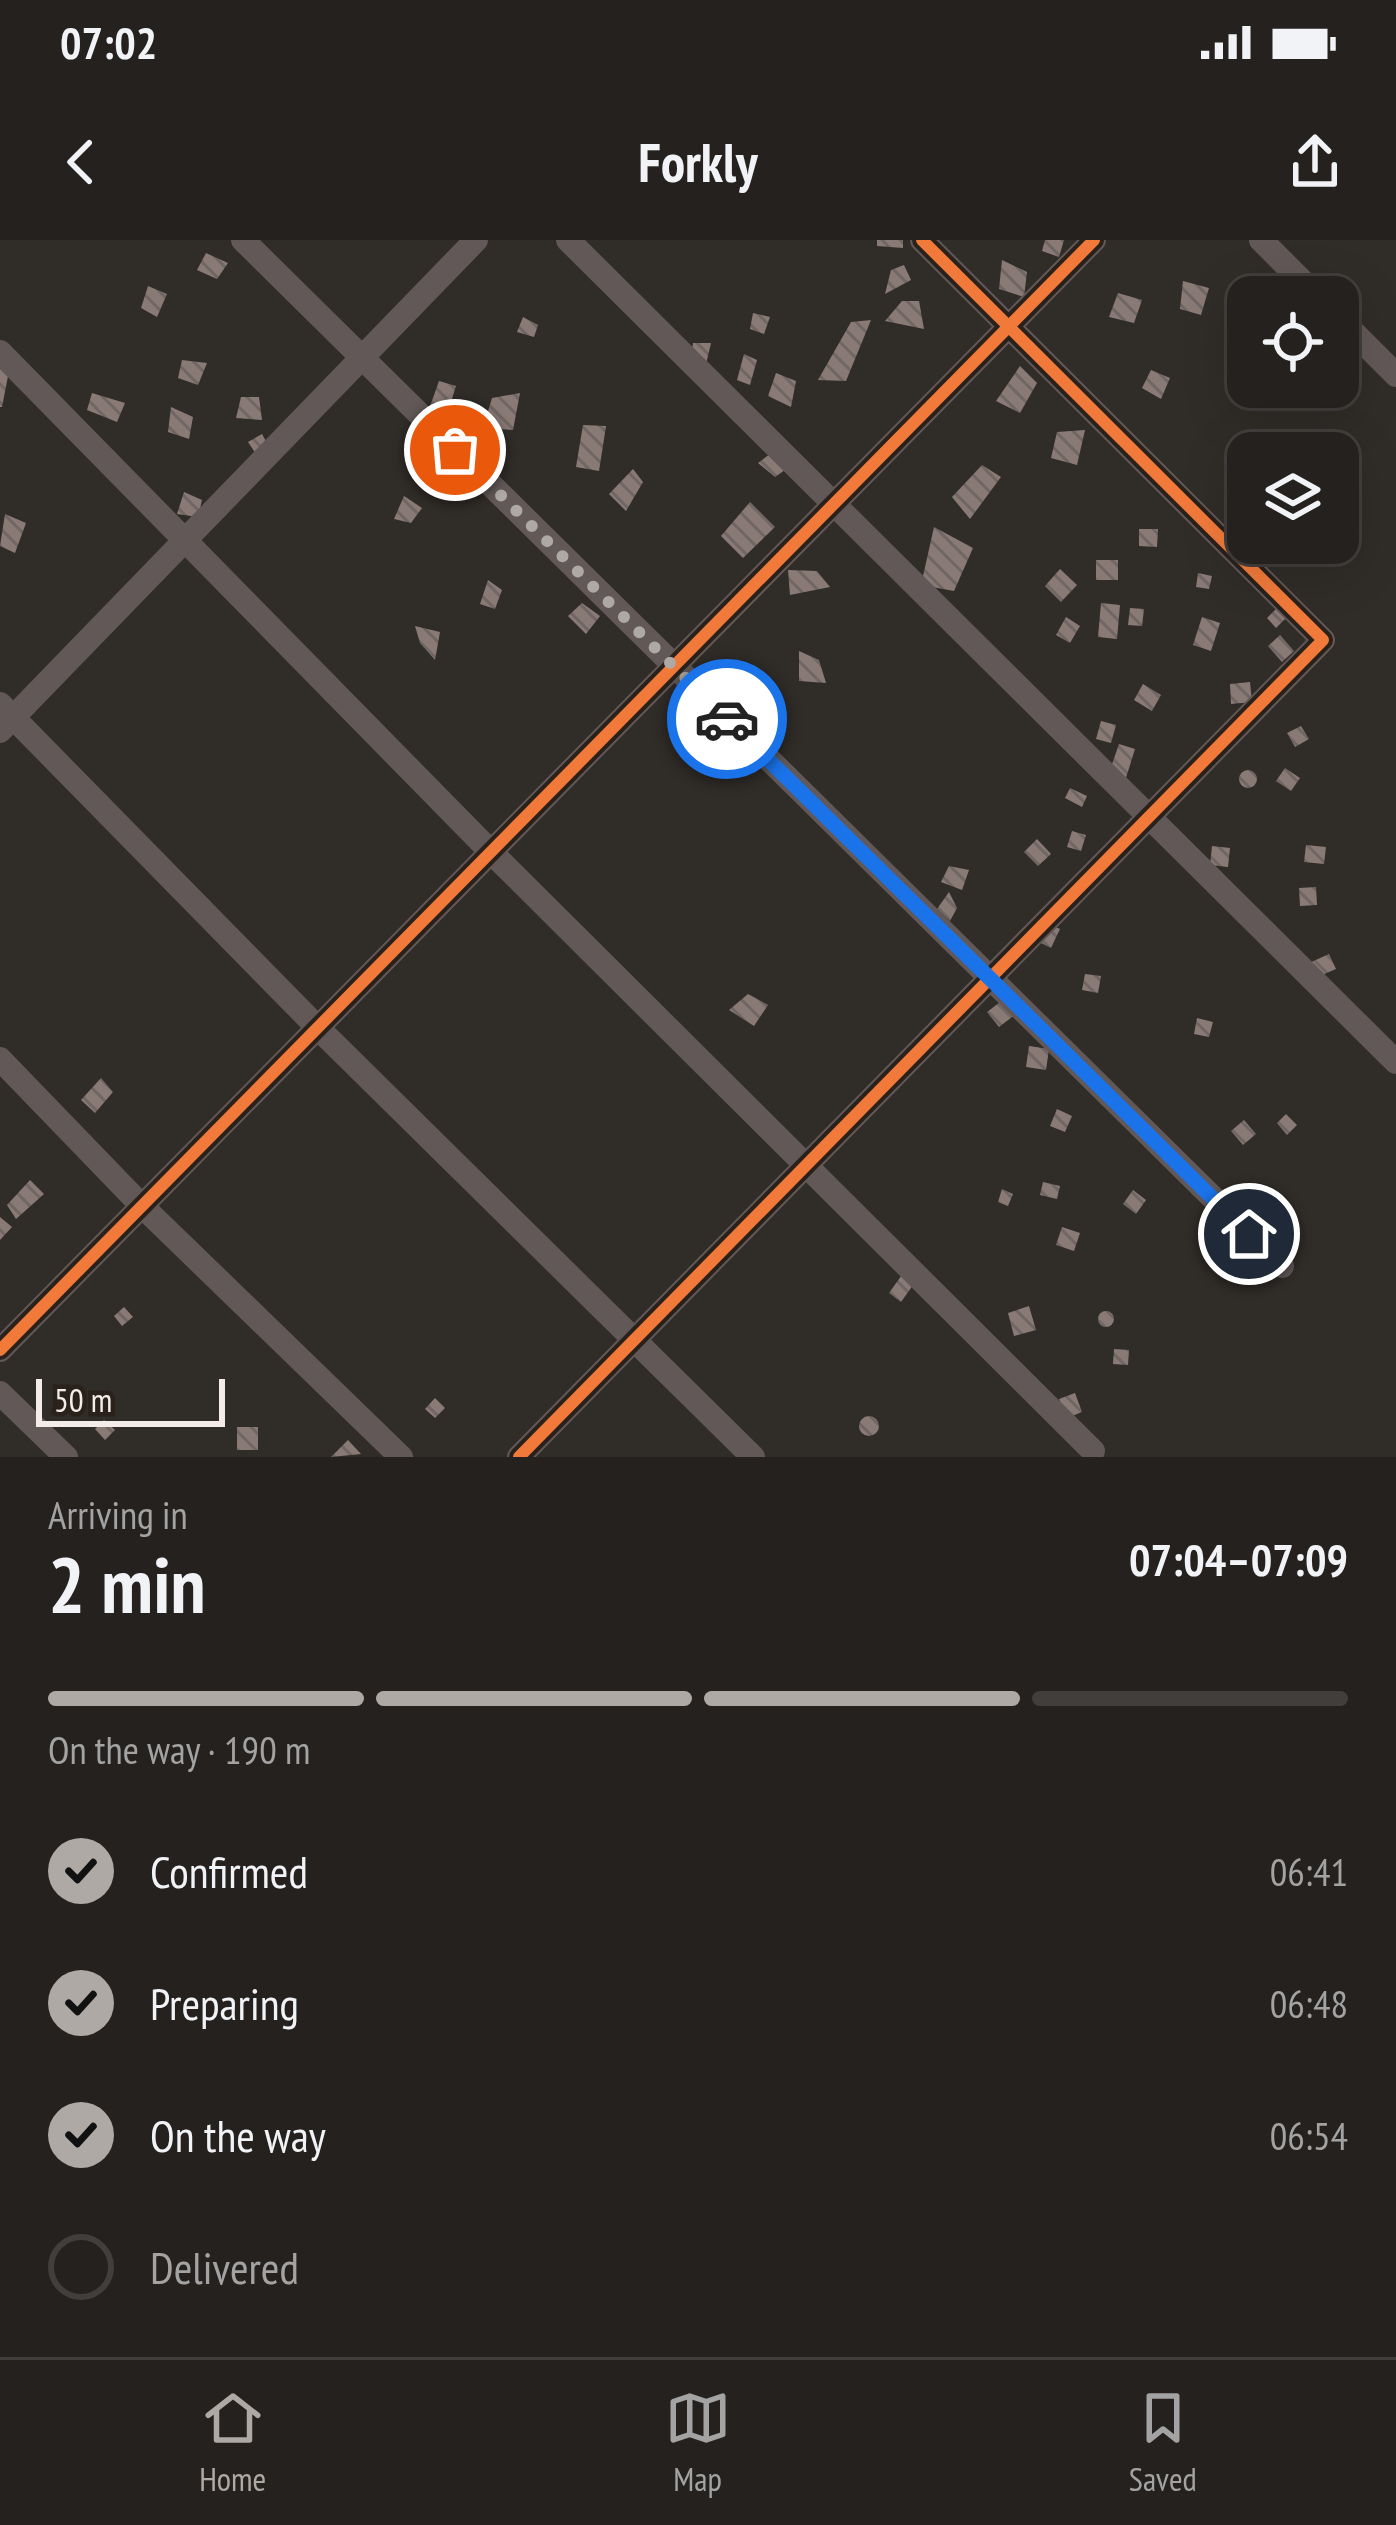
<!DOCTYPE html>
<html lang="en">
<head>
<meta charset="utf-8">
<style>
  body { margin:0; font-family:"PT Sans Narrow",sans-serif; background:#2c2927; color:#f1f3f6; height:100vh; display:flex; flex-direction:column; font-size:45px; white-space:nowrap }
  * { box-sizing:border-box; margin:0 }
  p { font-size:39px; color:#a3a3a4 }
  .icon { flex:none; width:66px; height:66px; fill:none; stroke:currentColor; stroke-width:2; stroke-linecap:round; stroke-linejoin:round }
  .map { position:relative; height:1217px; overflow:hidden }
  .sheet { display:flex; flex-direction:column; background:#24211e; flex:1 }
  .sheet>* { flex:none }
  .controls { position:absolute; left:1227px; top:36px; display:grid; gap:24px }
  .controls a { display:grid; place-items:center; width:132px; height:132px; border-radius:24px; background:#24211e; box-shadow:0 12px 48px #0002,0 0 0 3px #413e3c; font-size:60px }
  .scale { position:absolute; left:36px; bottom:30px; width:189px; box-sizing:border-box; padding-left:12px; border:6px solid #f3ece8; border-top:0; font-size:33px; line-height:42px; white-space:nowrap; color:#f3ece8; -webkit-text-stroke:9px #2a211b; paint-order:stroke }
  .pin { position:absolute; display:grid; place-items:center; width:102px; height:102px; color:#fff; margin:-51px; border:6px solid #fff; border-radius:50%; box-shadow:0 3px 12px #0007 }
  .courier { position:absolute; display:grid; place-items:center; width:120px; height:120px; margin:-60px; border:9px solid #1a73e8; border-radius:50%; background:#fff; color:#222; box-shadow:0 3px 15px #0007 }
  .head em { font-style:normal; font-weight:600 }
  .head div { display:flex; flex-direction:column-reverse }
  .head { display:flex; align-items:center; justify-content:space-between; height:204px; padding:0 48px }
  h1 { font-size:78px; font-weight:600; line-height:90px }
  .bar { display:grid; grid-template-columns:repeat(4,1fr); gap:18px 12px; align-content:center; height:144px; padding:0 48px }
  .bar i { height:15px; border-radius:9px; background:#413e3c }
  .bar .on { background:#afa9a5 }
  .bar p { grid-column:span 4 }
  ol { padding:0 48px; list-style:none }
  li { display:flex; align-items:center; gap:36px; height:132px }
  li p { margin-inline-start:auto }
  li .icon { padding:12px; border-radius:50%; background:#afa9a5; color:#111; stroke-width:4 }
  li:last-child { color:#a3a3a4 }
  li i { width:66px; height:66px; border:6px solid #413e3c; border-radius:50% }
  .status { display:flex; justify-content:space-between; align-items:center; height:84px; padding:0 60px; background:#24211e; direction:ltr }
  .status svg { height:33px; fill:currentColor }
  header { display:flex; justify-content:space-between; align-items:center; height:156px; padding:0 48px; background:#24211e; font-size:54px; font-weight:600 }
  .menu { display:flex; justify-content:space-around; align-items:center; height:168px; border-top:3px solid #413e3c; background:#24211e; font-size:33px; color:#a3a3a4 }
  .menu a { display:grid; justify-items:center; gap:6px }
  .menu .on { color:#afa9a5 }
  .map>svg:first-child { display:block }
  .building { fill:url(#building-back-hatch) }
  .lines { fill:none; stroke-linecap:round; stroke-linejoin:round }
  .minor { stroke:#625858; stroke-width:24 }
  .cycleway-casing { stroke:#2a211b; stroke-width:20 }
  .cycleway { stroke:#f17a3a; stroke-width:12 }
  .done { stroke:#afa9a5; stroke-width:12; stroke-dasharray:0 21.6 }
  .route { stroke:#1a73e8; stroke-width:15 }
</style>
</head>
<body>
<div class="status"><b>07:02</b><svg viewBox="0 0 49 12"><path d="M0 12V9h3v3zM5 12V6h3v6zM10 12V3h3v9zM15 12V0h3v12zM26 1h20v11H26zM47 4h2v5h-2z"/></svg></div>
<header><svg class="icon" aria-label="back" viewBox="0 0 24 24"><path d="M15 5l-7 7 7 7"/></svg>Forkly<svg class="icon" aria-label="share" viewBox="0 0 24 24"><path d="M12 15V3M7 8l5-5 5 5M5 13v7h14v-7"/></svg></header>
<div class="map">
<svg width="1396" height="1217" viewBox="0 0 1396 1217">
  <defs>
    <pattern id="building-back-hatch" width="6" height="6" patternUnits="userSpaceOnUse" patternTransform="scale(3)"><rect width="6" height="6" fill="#8a7a76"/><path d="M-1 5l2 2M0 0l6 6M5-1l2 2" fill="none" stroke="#706663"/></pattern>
  </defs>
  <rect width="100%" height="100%" fill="#302c28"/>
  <g class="building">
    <path d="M877,0h26v8l-26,-2z"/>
    <path d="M1045,0h19l-5,17 -17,-6z"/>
    <path d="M206,13l22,10 -11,16 -20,-9z"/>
    <path d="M1002,20l25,12 -3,25 -25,-8z"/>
    <path d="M904,25l7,15 -26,14 6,-24z"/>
    <path d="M1183,41l26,7 -8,27 -21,-6z"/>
    <path d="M148,46l19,8 -10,23 -16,-9z"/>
    <path d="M1118,53l24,7 -8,23 -25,-6z"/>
    <path d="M902,61h17l5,28 -39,-8z"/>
    <path d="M753,73l17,4 -6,17 -14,-5z"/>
    <path d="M523,77l15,8 -4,12 -17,-5z"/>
    <path d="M871,80l-25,61 -28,-1 33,-58z"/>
    <path d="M693,103h18l-5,21 -15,-5z"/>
    <path d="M744,114l13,6 -7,25 -13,-5z"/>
    <path d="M182,120l25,3 -9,22 -20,-7z"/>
    <path d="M0,122l10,4 -8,41h-2z"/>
    <path d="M1020,126l17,17 -17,30 -24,-12z"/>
    <path d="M1151,130l19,8 -9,21 -19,-11z"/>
    <path d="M776,133l20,8 -5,26 -23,-11z"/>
    <path d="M439,141l17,5 -11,35 -18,-6z"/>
    <path d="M92,153l33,10 -8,19 -30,-12z"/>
    <path d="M520,153l-7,37 -30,-2 9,-30z"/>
    <path d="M241,157h18l3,23 -26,-2z"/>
    <path d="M171,167l22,10 -4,22 -21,-7z"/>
    <path d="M583,185l23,1 -7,45 -23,-4z"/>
    <path d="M1085,190l-8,35 -26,-7 6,-26z"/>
    <path d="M262,194l6,11 -10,12 -10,-15z"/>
    <path d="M774,211l18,14 -17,12 -17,-14z"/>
    <path d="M1338,220l14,11 -14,16z"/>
    <path d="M982,225l19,12 -31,42 -18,-22z"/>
    <path d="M633,229l10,13 -17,29 -17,-17z"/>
    <path d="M184,252l18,8 -4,17 -21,-3z"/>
    <path d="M404,256l18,12 -11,15 -17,-4z"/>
    <path d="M750,262l25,25 -32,31 -22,-22z"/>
    <path d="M5,274l21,9 -11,30 -15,-7z"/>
    <path d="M934,287l39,21 -19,43 -33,-6z"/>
    <path d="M1139,289h19l-1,18 -18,-1z"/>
    <rect x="1096" y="320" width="22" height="20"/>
    <path d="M1060,329l17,16 -16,17 -16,-16z"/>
    <path d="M788,330l29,1 13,16 -40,8z"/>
    <path d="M1198,333l14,3 -3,13 -13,-2z"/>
    <path d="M488,340l14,10 -7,19 -15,-5z"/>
    <path d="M582,363l18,13 -14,18 -18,-18z"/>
    <path d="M1101,363l19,2 -3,34 -19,-2z"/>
    <path d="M1130,368l14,1 -2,17 -14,-1z"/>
    <path d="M1277,368l9,10 -10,10 -9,-10z"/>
    <path d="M1066,377l14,9 -10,17 -14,-8z"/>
    <path d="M1202,377l18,6 -9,28 -18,-6z"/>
    <path d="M415,386l25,6 -5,28 -15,-17z"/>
    <path d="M1280,395l14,16 -12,11 -14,-16z"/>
    <path d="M799,411l20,9 7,23 -27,-2z"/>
    <path d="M1250,442l2,20 -21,2 -1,-20z"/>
    <path d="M1143,444l18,11 -9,16 -18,-11z"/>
    <path d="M758,446l16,18 -16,15 -15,-9z"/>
    <path d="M1101,481l15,4 -5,18 -15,-4z"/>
    <path d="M1301,486l8,13 -14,8 -8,-14z"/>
    <path d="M1119,504l16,5 -10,32 -15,-11z"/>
    <path d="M1285,528l15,10 -9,13 -15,-10z"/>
    <circle cx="1248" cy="539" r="9"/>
    <path d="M1070,548l17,8 -5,11 -17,-9z"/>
    <path d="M1072,591l14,4 -5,16 -14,-4z"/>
    <path d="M1037,599l14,15 -13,12 -14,-14z"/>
    <path d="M1306,605l20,2 -2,17 -20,-2z"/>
    <path d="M1212,606l18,2 -2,19 -18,-2z"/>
    <path d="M949,626l20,4 -7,20 -21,-8z"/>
    <path d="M1316,647l1,18 -17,1 -1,-18z"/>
    <path d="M949,652l8,16 -7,13 -13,-12z"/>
    <path d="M1047,683l13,6 -9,19 -14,-7z"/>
    <path d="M1329,714l7,15 -21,9 -6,-15z"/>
    <path d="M1085,734l16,2 -3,17 -16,-3z"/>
    <path d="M748,754l20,11 -14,21 -25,-16z"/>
    <path d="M1004,759l12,15 -17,13 -12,-15z"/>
    <path d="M1197,778l16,4 -4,15 -15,-3z"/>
    <path d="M1029,806l20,3 -3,21 -20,-3z"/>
    <path d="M101,838l12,14 -18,21 -14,-13z"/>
    <path d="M1057,869l15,7 -7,16 -15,-6z"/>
    <path d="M1286,874l11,11 -10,10 -10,-12z"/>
    <path d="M1244,880l12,14 -13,11 -12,-14z"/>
    <path d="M30,940l14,14 -28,25 -9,-14z"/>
    <path d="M1043,942l17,4 -3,13 -17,-4z"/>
    <path d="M1002,949l11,5 -5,12 -10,-4z"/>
    <path d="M1133,950l13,10 -10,14 -13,-10z"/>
    <path d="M0,977l12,10 -12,13z"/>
    <path d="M1062,987l18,6 -6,18 -18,-6z"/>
    <path d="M904,1032l12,9 -15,21 -12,-9z"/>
    <path d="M1029,1066l7,24 -22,6 -6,-23z"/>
    <path d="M124,1067l9,10 -11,9 -8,-10z"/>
    <circle cx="1106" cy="1079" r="8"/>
    <path d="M1114,1109l15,1 -1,15 -15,-1z"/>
    <path d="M1075,1153l7,19 -15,6 -8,-19z"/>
    <path d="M435,1158l10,10 -10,10 -10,-9z"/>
    <circle cx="869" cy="1186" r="10"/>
    <path d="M104,1180l11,10 -10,10 -10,-11z"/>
    <rect x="237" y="1187" width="21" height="23"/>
    <path d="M348,1200l13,14 -30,3z"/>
  </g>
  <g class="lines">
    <g class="minor">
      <path d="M243,0l1039,1026"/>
      <path d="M568,0l828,822"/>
      <path d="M1261,0l57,57"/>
      <path d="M1338,77l58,58"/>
      <path d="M0,112l491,500 602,599"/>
      <path d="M0,464l318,324 435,429"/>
      <path d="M0,491l476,-491"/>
      <path d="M0,819l142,147 259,251"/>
      <path d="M0,1110l1094,-1110"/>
      <path d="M0,1153l66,64"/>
      <path d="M519,1217l804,-817 -401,-400"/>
    </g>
    <defs>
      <g id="cycleway">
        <path d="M0,1110l1094,-1110"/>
        <path d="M519,1217l804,-817 -401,-400"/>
      </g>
    </defs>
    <use href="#cycleway" class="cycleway-casing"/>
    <use href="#cycleway" class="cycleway"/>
  </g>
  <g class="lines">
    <path class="done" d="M455,210l272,269"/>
    <path class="route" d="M727,479l522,515"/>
  </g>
</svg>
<div class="controls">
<a><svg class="icon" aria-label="locate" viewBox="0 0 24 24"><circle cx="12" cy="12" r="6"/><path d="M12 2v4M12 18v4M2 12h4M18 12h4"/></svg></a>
<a><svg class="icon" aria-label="layers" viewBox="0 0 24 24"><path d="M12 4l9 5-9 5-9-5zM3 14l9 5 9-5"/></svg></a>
</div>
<div class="scale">50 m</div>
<div class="pin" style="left:455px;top:210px;background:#ea580c"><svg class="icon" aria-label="bag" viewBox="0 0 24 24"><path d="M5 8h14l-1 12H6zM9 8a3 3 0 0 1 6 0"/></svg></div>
<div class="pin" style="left:1249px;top:994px;background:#1f2937"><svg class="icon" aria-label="home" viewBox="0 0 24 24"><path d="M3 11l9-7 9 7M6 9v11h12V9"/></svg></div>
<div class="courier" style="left:727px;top:479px"><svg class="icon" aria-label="car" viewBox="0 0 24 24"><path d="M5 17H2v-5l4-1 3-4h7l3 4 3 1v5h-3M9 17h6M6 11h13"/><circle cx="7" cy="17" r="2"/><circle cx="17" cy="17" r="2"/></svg></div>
</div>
<section class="sheet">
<div class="head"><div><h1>2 min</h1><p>Arriving in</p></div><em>07:04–07:09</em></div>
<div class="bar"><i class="on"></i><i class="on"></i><i class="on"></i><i></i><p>On the way · 190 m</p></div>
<ol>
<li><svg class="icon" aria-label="check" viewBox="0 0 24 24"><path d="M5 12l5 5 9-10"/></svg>Confirmed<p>06:41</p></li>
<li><svg class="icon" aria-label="check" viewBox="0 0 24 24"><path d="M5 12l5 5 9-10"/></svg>Preparing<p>06:48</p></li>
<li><svg class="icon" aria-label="check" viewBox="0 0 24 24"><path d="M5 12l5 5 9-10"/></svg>On the way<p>06:54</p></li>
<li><i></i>Delivered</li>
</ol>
</section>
<nav class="menu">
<a class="on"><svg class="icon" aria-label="home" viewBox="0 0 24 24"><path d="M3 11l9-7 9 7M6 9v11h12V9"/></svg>Home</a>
<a><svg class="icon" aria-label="map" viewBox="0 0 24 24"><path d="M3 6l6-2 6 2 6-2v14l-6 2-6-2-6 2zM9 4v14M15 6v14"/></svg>Map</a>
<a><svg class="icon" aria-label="saved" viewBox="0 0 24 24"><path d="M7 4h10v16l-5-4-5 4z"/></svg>Saved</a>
</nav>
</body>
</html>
